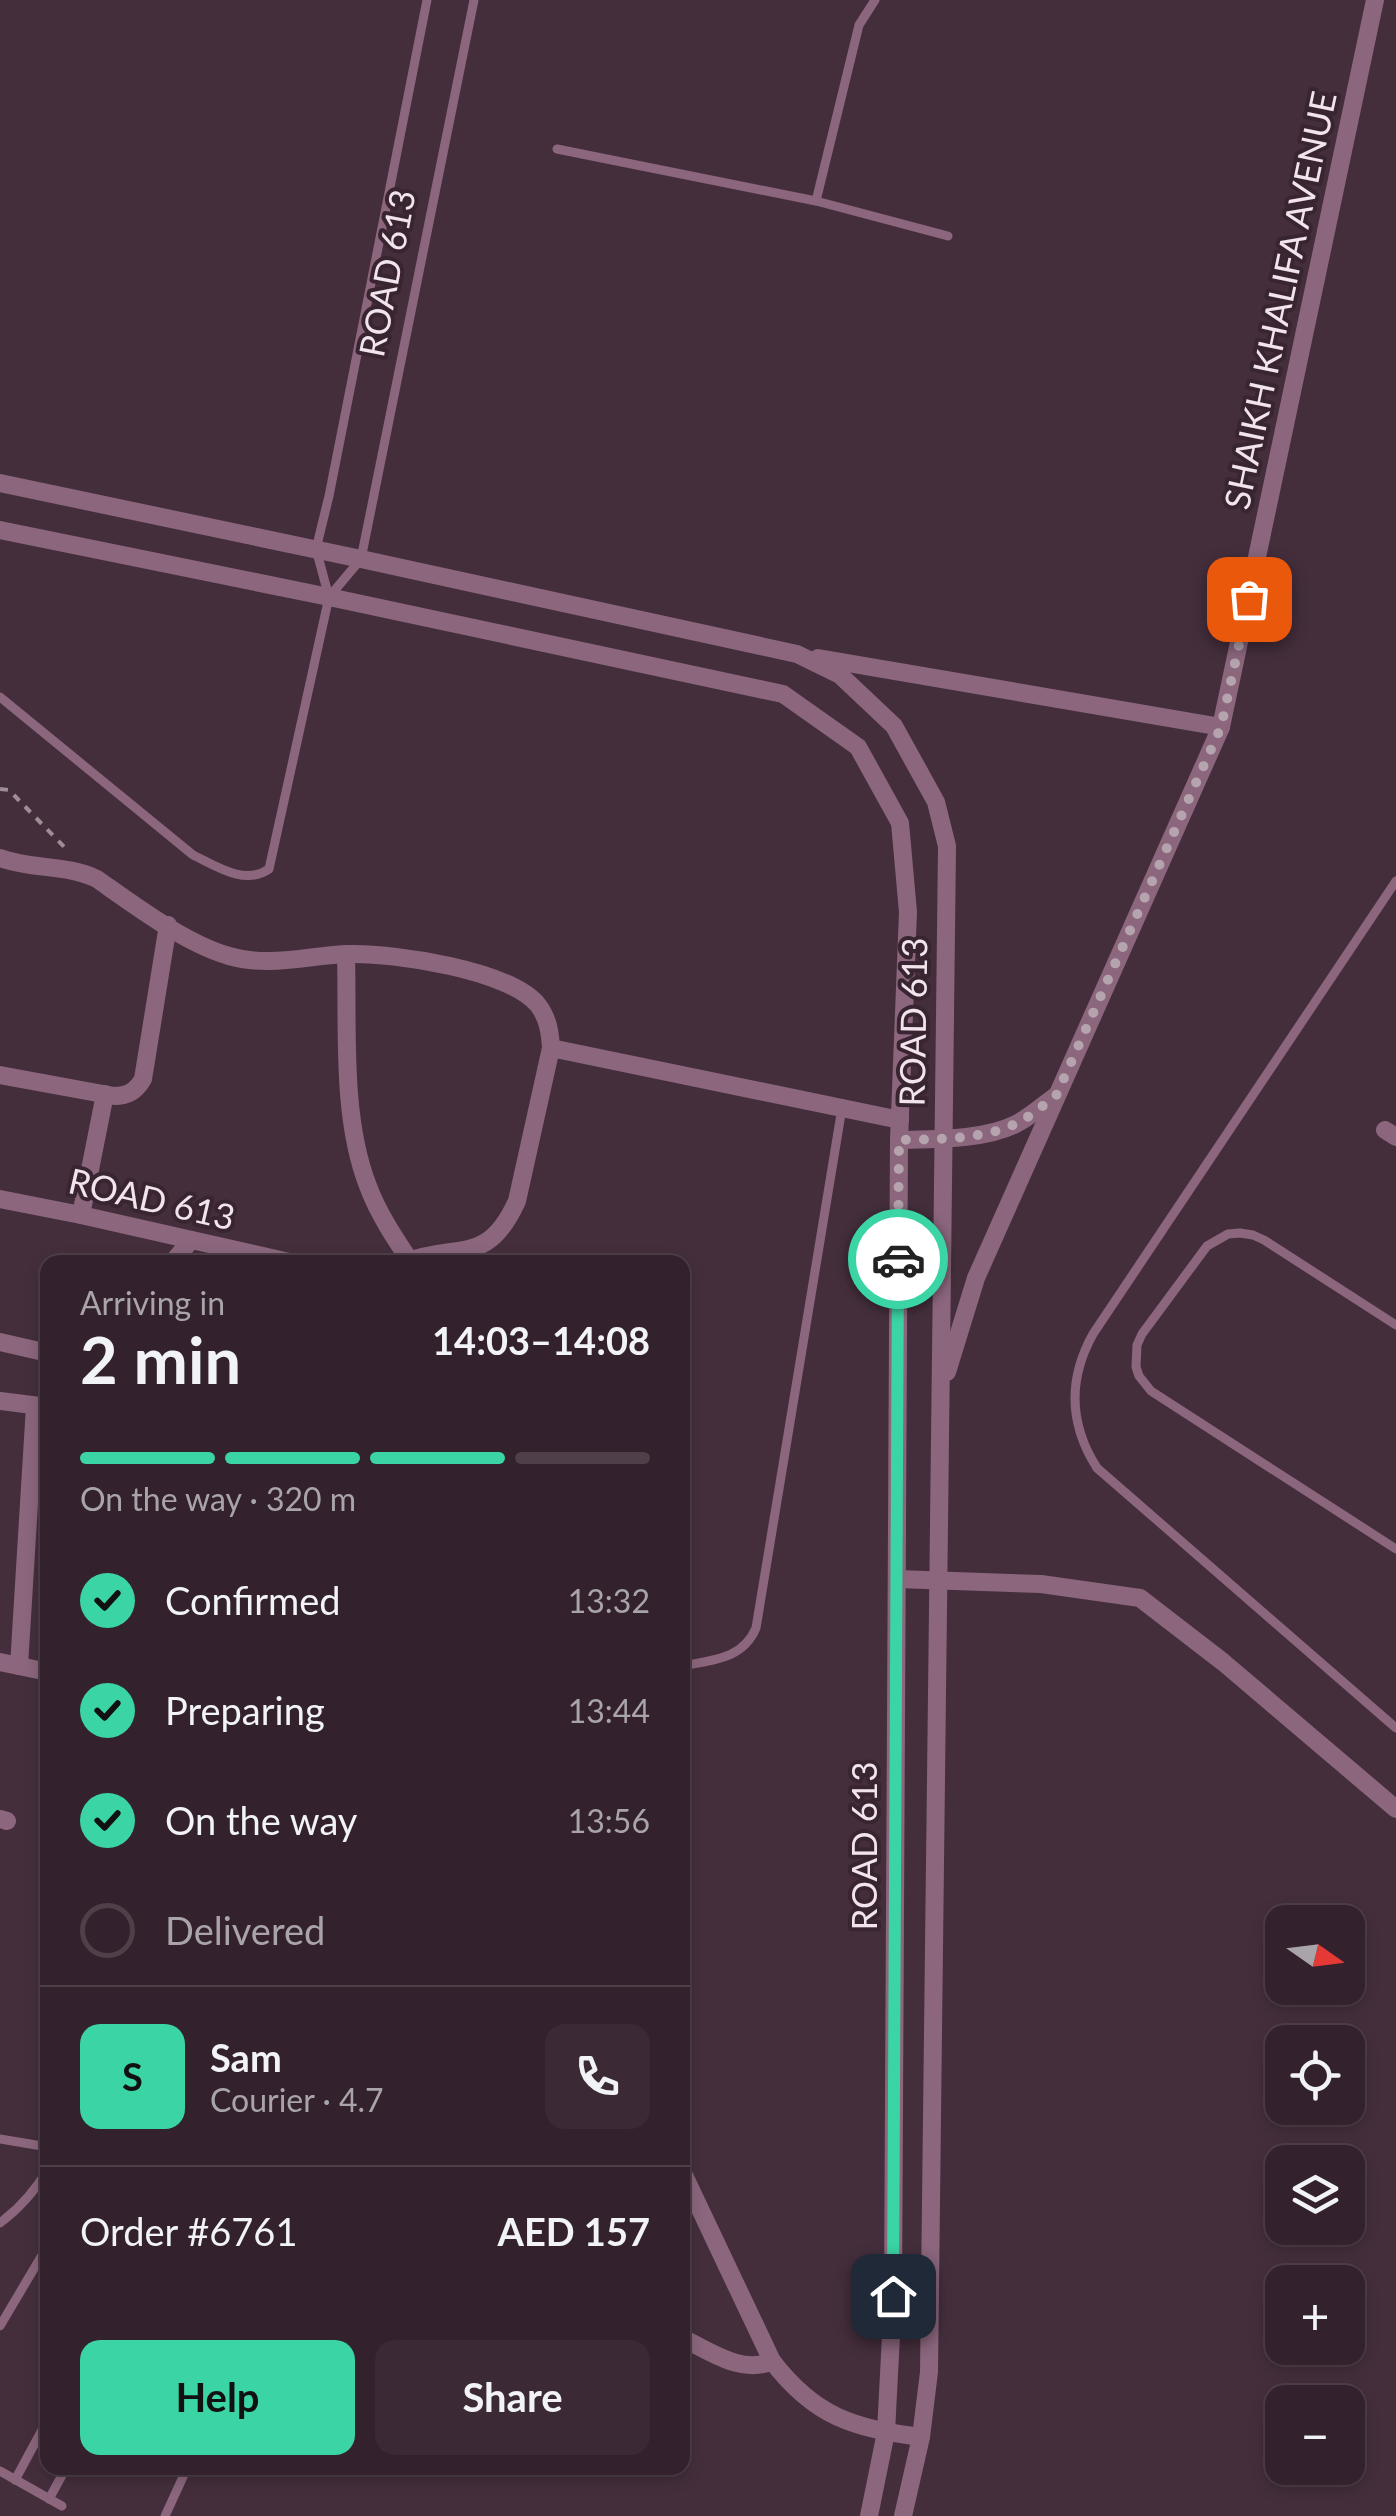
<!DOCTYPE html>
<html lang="en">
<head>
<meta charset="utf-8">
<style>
  body { margin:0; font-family:Lato,sans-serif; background:#3b2a35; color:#f1f3f6; height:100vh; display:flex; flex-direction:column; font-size:38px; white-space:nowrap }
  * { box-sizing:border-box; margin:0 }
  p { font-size:32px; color:#a9a4aa }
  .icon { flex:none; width:55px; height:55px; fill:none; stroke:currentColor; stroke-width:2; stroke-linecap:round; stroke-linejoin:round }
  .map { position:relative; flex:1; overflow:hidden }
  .details { position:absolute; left:40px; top:1255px; width:650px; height:1220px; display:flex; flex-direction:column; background:#33222d; border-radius:20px; box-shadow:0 5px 15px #0003,0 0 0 2px #4e3f49 }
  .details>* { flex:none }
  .needle { width:65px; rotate:104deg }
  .controls { position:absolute; left:1265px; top:1905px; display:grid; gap:20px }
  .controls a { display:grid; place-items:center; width:100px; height:100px; border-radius:20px; background:#33222d; box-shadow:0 5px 15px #0003,0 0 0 2px #4e3f49; font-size:50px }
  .pin { position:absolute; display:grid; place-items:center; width:85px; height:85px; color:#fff; margin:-42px; border-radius:20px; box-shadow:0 5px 15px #0006 }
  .courier { position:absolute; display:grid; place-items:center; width:100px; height:100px; margin:-50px; border:8px solid #3bd4a4; border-radius:50%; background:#fff; color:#222; box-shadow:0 2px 12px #0007 }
  .summary em { font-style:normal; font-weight:700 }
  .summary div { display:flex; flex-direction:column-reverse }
  .summary { display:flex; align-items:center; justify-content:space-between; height:170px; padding:0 40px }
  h1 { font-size:65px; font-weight:700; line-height:75px }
  .bar { display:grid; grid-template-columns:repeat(4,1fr); gap:15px 10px; align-content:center; height:120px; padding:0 40px }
  .bar i { height:12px; border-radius:8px; background:#4e3f49 }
  .bar .current { background:#3bd4a4 }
  .bar p { grid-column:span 4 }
  .line { display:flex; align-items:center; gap:25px; padding:0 40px; border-top:2px solid #4e3f49 }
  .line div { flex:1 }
  .round { display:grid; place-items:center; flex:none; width:105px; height:105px; border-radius:20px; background:#3b2a35 }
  ol { padding:0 40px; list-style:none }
  li { display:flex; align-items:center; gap:30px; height:110px }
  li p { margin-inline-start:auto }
  li .icon { padding:10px; border-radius:50%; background:#3bd4a4; color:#111; stroke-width:4 }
  li:last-child { color:#a9a4aa }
  li i { width:55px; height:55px; border:5px solid #4e3f49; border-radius:50% }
  .primary-button { display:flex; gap:20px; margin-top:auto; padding:20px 40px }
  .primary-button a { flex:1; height:115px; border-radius:20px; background:#3bd4a4; color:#111; font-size:40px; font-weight:700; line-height:115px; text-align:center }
  .primary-button a+a { background:#3b2a35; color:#f1f3f6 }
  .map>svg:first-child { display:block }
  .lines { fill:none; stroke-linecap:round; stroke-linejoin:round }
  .path { stroke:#9e8c97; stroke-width:4; stroke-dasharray:8 8; stroke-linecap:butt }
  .service { stroke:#8b667d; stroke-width:9 }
  .minor { stroke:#8b667d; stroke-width:18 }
  .done { stroke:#b5a4ae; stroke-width:10; stroke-dasharray:0 18 }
  .route { stroke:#3bd4a4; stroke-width:12 }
  .labels { text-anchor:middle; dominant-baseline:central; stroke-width:8; stroke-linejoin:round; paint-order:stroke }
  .street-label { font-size:35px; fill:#f2e4ec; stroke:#392432 }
</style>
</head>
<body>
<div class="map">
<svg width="1396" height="2516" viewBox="0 0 1396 2516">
  <rect width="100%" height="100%" fill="#442e3c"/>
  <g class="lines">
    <path class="path" d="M0,789l9,1 60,62"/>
    <g class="service">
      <path d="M557,149l259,52 132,35"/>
      <path d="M816,201l43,-176 16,-25"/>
      <path d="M329,597l32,-38 113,-559"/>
      <path d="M0,697l193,158c23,11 52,31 76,14l60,-272 -13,-48 13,-53 98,-496"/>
      <path d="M1396,881l-303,453c-25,45 -24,90 4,134l299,260"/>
      <path d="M1396,1325l-132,-85 -11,-5 -13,-2 -12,1 -21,12 -65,88 -5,11 -1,22 3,9 12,15 245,158"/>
      <path d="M682,1666c31,-6 61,-7 74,-38l86,-520"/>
      <path d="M0,2139l48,8"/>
      <path d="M0,2223c20,-15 35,-32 48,-54"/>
      <path d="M0,2326l48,-81"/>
      <path d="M0,2471l62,35"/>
      <path d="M15,2480l33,-61"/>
      <path d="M49,2499l17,-31"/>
      <path d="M165,2516l22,-48"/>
    </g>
    <g class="minor">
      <path d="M0,483l361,76 436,95 43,21 54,51 42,76 11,44 -18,1526 -8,65 -18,79"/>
      <path d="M0,530l329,67 454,97 75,53 42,76 8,89 -9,228 -6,1157 -7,135 -17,84"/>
      <path d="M818,658l403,69"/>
      <path d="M0,858c33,12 66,6 97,21 37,26 89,65 132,77 41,12 79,-1 121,-2 44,-1 160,16 188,51 10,13 12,27 13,43l-34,153c-30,66 -59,41 -111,61"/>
      <path d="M346,954c2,74 -5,163 22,232 10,27 26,51 42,75"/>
      <path d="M551,1048l349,72"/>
      <path d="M0,1075l114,21c14,0 22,-5 29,-17l25,-154"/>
      <path d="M1385,1130l11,7"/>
      <path d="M899,1140c36,-1 85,0 117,-16 14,-7 27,-19 40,-28"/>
      <path d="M0,1199l81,16 208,47"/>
      <path d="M81,1215l24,-121"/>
      <path d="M173,1262l18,-22"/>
      <path d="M0,1342l48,11"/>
      <path d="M947,1372l29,-94 245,-551 154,-727"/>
      <path d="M0,1401l48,6"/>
      <path d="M897,1579l144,5 99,14 83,64 173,147"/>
      <path d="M0,1662l48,10"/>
      <path d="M19,1666l16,-260"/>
      <path d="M0,1819l7,2"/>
      <path d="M682,2171l90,190c43,56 81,67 149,76"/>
      <path d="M682,2338c28,13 60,37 90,23"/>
    </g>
  </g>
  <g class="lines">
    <path class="done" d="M898,1259l1,-119c36,-1 85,0 118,-17 13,-6 26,-18 39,-27l165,-369 28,-128"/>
    <path class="route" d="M893,2296l5,-1037"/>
  </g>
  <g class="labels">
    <g class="street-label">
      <text transform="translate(386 273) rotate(-79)">ROAD 613</text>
      <text transform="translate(1279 300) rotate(-78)">SHAIKH KHALIFA AVENUE</text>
      <text transform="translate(912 1022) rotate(-89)">ROAD 613</text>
      <text transform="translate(152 1198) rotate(13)">ROAD 613</text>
      <text transform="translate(863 1846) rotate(-90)">ROAD 613</text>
    </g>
  </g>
</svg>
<div class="controls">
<a><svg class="needle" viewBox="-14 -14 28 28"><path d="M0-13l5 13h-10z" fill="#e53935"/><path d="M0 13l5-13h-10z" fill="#a9a4aa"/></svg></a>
<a><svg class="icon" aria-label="locate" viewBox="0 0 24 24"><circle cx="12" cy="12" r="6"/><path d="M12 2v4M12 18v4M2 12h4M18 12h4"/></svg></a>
<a><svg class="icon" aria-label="layers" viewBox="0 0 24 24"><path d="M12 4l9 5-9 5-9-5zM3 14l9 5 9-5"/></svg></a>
<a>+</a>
<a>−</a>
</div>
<div class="pin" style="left:1249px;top:599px;background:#ea580c"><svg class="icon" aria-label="bag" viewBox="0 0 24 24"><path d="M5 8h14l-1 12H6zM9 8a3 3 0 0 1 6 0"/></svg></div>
<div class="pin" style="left:893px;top:2296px;background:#1f2937"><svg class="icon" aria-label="home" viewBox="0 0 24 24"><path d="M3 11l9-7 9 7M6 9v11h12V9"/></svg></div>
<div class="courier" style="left:898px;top:1259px"><svg class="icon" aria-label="car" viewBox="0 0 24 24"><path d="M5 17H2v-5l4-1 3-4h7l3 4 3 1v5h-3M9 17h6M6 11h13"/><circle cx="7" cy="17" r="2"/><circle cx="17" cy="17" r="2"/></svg></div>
<section class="details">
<div class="summary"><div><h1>2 min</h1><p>Arriving in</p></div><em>14:03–14:08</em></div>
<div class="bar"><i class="current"></i><i class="current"></i><i class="current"></i><i></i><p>On the way · 320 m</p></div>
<ol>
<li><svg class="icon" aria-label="check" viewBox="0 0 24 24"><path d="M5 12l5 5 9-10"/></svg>Confirmed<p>13:32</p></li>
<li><svg class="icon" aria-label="check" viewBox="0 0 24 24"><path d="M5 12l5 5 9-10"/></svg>Preparing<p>13:44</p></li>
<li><svg class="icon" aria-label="check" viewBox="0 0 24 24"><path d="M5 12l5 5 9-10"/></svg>On the way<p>13:56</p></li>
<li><i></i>Delivered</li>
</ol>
<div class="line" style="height:180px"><b class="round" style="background:#3bd4a4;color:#111">S</b><div><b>Sam</b><p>Courier · 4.7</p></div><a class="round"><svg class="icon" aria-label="phone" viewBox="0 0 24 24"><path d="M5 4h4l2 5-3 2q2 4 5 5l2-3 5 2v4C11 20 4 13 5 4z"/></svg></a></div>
<div class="line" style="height:130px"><div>Order #6761</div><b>AED 157</b></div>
<div class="primary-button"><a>Help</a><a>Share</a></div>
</section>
</div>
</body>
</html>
